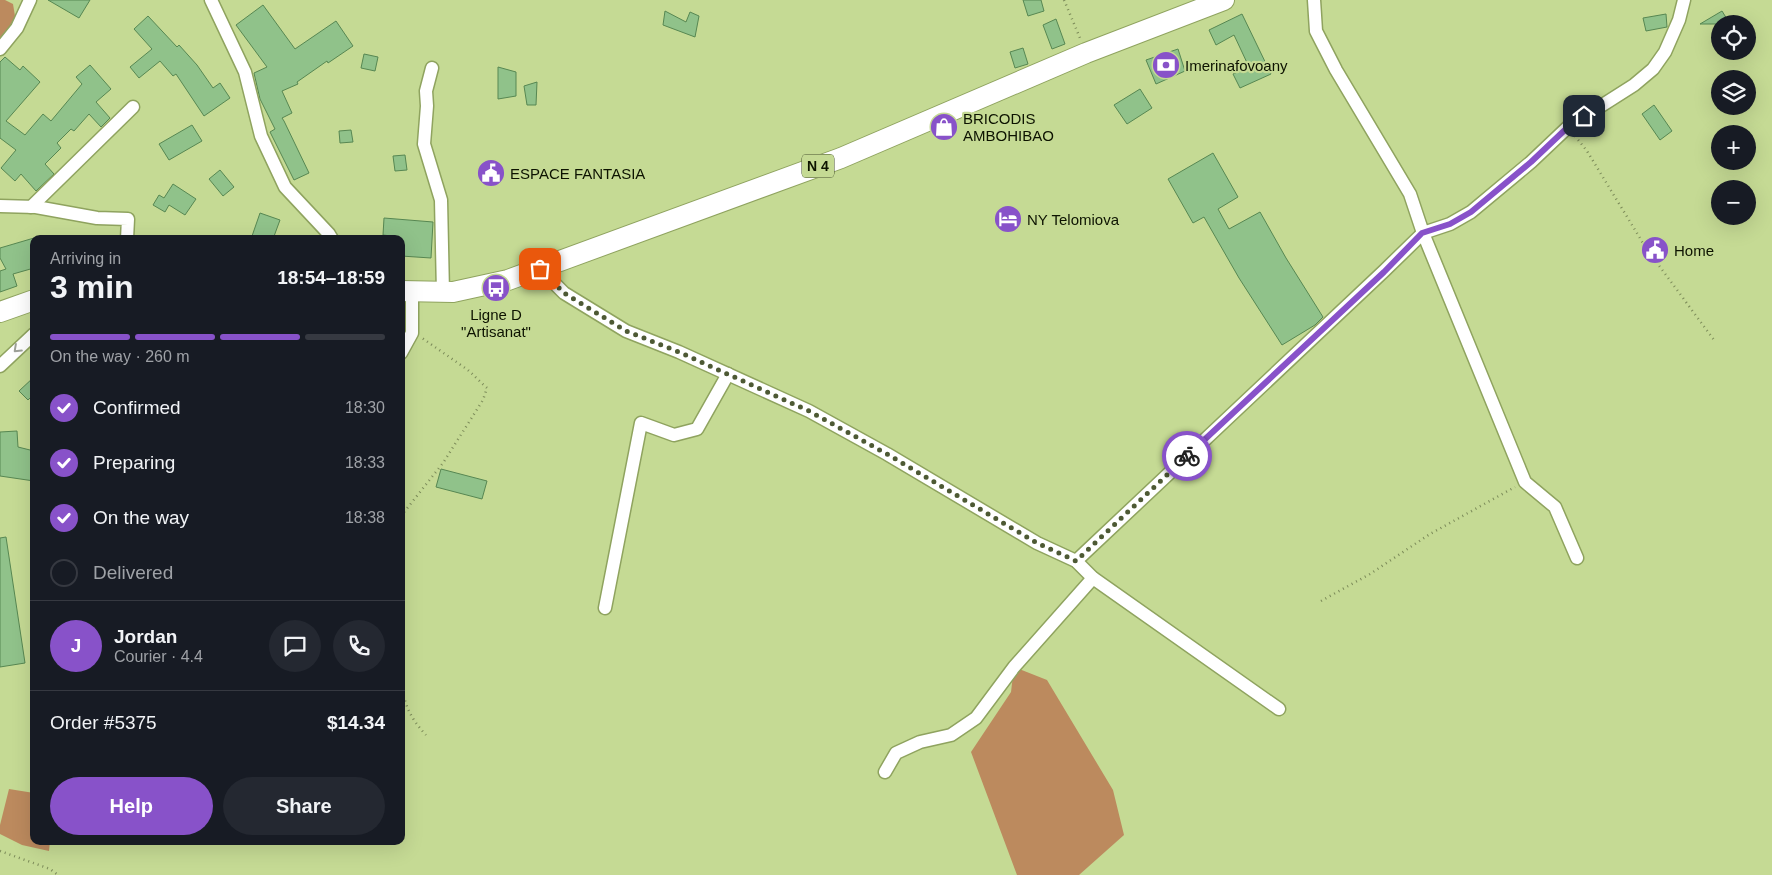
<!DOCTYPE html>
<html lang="en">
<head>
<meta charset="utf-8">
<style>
  body { margin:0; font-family:Helvetica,sans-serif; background:#242831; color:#f1f3f6; height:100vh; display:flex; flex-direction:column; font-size:19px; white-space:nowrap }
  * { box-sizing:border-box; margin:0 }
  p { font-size:16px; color:#9ea1a6 }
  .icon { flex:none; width:28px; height:28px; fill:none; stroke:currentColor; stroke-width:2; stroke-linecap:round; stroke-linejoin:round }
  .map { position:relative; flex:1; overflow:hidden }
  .details { position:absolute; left:30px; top:235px; width:375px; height:610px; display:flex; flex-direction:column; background:#171b24; border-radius:10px; box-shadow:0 5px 20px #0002 }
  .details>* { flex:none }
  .fabs { position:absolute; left:1711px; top:15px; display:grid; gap:10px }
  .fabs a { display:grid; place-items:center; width:45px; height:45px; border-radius:50%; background:#171b24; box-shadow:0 5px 20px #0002; font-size:25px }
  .pin { position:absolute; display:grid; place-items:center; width:42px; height:42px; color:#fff; margin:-21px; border-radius:10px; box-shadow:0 2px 8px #0006 }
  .courier { position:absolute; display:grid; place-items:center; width:50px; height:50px; margin:-25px; border:4px solid #8852c9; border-radius:50%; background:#fff; color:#222; box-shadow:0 1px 6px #0007 }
  .summary em { font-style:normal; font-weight:600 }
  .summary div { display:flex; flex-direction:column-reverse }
  .summary { display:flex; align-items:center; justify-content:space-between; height:85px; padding:0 20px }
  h1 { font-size:32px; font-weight:600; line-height:38px }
  .bar { display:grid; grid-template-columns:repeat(4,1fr); gap:8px 5px; align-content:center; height:60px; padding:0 20px }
  .bar i { height:6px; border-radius:4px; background:#363941 }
  .bar .on { background:#8852c9 }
  .bar p { grid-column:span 4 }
  .line { display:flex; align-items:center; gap:12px; padding:0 20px; border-top:1px solid #363941 }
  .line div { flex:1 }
  .round { display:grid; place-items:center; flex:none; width:52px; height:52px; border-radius:26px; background:#242831 }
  ol { padding:0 20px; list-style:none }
  li { display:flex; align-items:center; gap:15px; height:55px }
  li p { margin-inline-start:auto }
  li .icon { padding:5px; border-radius:50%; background:#8852c9; color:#fff; stroke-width:4 }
  li:last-child { color:#9ea1a6 }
  li i { width:28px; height:28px; border:2px solid #363941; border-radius:50% }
  .cta { display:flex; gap:10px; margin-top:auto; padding:10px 20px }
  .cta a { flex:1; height:58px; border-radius:30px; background:#8852c9; color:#fff; font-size:20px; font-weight:600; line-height:58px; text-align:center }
  .cta a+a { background:#242831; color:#f1f3f6 }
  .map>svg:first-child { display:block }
  .forest { fill:#bc8a5e }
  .building { fill:#90c28a; stroke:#578752 }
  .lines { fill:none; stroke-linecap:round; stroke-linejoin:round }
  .street-casing { stroke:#8fa35f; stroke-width:15 }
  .primary-casing { stroke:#8fa35f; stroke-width:22 }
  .path { stroke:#7c8b59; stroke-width:2.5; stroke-dasharray:1 4; stroke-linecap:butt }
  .street { stroke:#fff; stroke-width:12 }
  .primary { stroke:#fff; stroke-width:20 }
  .oneway { stroke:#9ea199 }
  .done { stroke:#4d5934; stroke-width:5; stroke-dasharray:0 9 }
  .route { stroke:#8852c9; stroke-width:6 }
  .labels { text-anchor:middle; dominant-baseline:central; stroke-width:4.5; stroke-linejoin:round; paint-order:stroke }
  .shield { fill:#c5da94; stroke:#444f2c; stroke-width:1 }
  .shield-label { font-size:14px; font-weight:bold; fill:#0d1300 }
  .poi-label { font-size:15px; fill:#0d1300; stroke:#c5da94; text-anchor:start }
</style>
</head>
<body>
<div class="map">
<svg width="1772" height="875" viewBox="0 0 1772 875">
  <rect width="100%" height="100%" fill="#c5da94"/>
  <g class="forest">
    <path d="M0,0h5l8,4 4,24 -17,10z"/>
    <path d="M1014,667l33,13 66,110 11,45 -45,40h-62l-46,-123 40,-60z"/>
    <path d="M9,789l25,4v48h16l-1,10 -27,-6 -22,-11v-9z"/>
  </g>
  <g class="building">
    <path d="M48,0h42l-11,18z"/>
    <path d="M1023,0h18l3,11 -16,5z"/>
    <path d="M263,5l32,44 41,-28 17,25 -25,17 -1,-2 -30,21 1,2 -16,7 10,22 -10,5 2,3 25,52 -15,7 -24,-48 5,-3 -15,-30 -6,-26 13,-6 -31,-42z"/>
    <path d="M665,11l21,11 4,-10 9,4 -4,21 -32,-12z"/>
    <path d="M1722,11l8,13h-30z"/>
    <path d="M1242,14l29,60 -31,14 -7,-14 16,-7 -15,-32 -18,10 -7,-15z"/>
    <path d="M1666,14l1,13 -21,4 -3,-13z"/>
    <path d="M148,16l29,31 2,-2 18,20 16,23 7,-5 10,15 -26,18 -28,-42 -3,2 -13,-15 -21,17 -9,-11 22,-18 -18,-20z"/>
    <path d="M1056,19l9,25 -13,5 -9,-24z"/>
    <path d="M1023,48l5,16 -13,4 -5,-16z"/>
    <path d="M1178,49l7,22 -29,13 -10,-24z"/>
    <path d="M364,54l14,3 -3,14 -14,-3z"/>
    <path d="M5,57l15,13 3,-4 17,16 -34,39 19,14 18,-21 8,7 31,-37 -6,-7 14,-12 21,24 -15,13 14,16 -9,9 -12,-13 -15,17 -3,-2 -14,14 4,5 -16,16 9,10 -18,17 -15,-17 -6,7 -14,-13 15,-18 -16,-12v-76z"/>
    <path d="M498,67l18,5v24l-18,3z"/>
    <path d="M537,82l-1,23h-9l-3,-19z"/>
    <path d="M1140,89l12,19 -25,16 -13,-19z"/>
    <path d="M1654,105l18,26 -12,9 -18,-26z"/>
    <path d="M192,125l10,16 -33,19 -10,-16z"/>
    <path d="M351,130l2,12 -13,1 -1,-12z"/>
    <path d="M1213,153l25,44 -20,12 11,20 31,-17 26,46 37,59 -8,8 -33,20 -43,-67 -35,-61 -11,6 -25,-44z"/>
    <path d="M405,155l2,15 -12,1 -2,-15z"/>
    <path d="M220,170l14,17 -11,9 -14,-17z"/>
    <path d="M173,184l23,15 -11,16 -16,-10 -4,7 -12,-7 6,-10 5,3z"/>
    <path d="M260,213l20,7 -7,19h-22z"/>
    <path d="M384,218l49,4 -2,36 -30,-2v-17h-10v-3l-8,-1z"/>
    <path d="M34,238v30l-21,6 4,12 -17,6v-21l6,-2 -6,-11v-10z"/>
    <path d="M34,377v17l-6,6 -9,-9z"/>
    <path d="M17,431l1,16 16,4v30l-34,-5v-44z"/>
    <path d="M441,469l46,12 -5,18 -46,-12z"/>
    <path d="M6,537l19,126 -25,4v-129z"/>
  </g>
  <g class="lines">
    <defs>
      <g id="street">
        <path d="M211,0l34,72 16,64 24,51 44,47 3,5"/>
        <path d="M1314,0l2,31 20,39 74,124 13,39 102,249 30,25 22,51"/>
        <path d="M0,49l17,-21 13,-28"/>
        <path d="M432,68l-6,23 1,15 -3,38 17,56 2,93"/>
        <path d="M0,206l36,1 61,11 31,1 -1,20"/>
        <path d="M31,207l102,-100"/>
        <path d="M540,269l24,24 62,38 53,21 130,59 78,43 150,89 39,18 17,17 186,131"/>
        <path d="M401,353l11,-20v-42"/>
        <path d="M0,366l34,-32"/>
        <path d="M1076,561l308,-290 39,-38 27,-9 21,-12 60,-50 37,-35 66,-42 19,-16 12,-17 14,-32 5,-20"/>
        <path d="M605,608l36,-185 33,12 23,-6 31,-55"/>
        <path d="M885,772l11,-19 24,-11 31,-7 25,-17 38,-51 79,-89"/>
      </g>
      <g id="primary">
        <path d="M401,291l52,1 55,-12 333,-122 245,-105 138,-53"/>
        <path d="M0,312l34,-12"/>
      </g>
    </defs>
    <use href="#street" class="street-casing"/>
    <use href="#primary" class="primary-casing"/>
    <g class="path">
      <path d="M1064,0l16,38"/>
      <path d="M1575,136l12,15 59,97 68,92"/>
      <path d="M401,516l42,-53 40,-63 4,-12 -19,-18 -46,-32"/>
      <path d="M1321,601l49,-27 60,-40 85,-47"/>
      <path d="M401,681c3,23 9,37 25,54"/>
      <path d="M0,851l50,18 8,6"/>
    </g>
    <use href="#street" class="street"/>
    <use href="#primary" class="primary"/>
  </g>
  <defs><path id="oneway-chevron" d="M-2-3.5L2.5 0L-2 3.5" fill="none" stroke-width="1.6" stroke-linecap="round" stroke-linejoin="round" transform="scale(1.25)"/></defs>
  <use class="oneway" href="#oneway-chevron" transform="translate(17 349) rotate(137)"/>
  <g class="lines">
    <path class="done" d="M540,269l24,24 62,38 53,21 130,59 78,43 150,89 39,18 111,-105"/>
    <path class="route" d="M1187,456l197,-184 38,-39 28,-9 21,-12 60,-50 37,-35 16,-11"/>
  </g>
  <defs>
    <symbol id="bank-disc" viewBox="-11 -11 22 22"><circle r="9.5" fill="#8852c9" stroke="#c5da94"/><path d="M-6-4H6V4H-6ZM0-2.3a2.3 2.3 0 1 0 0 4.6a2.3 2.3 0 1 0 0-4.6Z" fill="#fff"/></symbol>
    <symbol id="shop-disc" viewBox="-11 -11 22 22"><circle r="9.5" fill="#8852c9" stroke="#c5da94"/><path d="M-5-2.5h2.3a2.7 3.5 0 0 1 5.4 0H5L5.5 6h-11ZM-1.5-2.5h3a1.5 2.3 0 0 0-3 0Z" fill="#fff"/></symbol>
    <symbol id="civic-disc" viewBox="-11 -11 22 22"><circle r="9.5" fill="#8852c9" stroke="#c5da94"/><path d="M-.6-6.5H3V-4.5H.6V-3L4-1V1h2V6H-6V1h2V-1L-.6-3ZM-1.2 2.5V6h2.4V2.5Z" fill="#fff"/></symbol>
    <symbol id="hotel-disc" viewBox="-11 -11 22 22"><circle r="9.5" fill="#8852c9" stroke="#c5da94"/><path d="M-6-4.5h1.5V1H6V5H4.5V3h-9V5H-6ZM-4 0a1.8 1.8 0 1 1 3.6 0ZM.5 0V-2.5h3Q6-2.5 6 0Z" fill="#fff"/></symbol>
    <symbol id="bus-disc" viewBox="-11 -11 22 22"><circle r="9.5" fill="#8852c9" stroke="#c5da94"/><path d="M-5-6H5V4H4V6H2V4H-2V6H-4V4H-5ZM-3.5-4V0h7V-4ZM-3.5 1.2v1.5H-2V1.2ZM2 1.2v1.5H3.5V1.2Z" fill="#fff"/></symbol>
  </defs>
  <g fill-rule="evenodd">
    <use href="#bank-disc" x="1150" y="49" width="32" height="32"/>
    <use href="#shop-disc" x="928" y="111" width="32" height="32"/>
    <use href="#civic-disc" x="475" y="157" width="32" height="32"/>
    <use href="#hotel-disc" x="992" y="203" width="32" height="32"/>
    <use href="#civic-disc" x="1639" y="234" width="32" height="32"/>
    <use href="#bus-disc" x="480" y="272" width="32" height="32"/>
  </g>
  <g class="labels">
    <rect class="shield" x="802" y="154.5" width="32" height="23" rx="4"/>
    <g class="shield-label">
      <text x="818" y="166">N 4</text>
    </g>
    <g class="poi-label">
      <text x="1185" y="65">Imerinafovoany</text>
      <text x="963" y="118">BRICODIS<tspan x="963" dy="17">AMBOHIBAO</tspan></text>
      <text x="510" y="173">ESPACE FANTASIA</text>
      <text x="1027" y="219">NY Telomiova</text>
      <text x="1674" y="250">Home</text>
      <text x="496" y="314" text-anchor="middle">Ligne D<tspan x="496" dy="17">"Artisanat"</tspan></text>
    </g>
  </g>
</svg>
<div class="fabs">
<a><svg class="icon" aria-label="locate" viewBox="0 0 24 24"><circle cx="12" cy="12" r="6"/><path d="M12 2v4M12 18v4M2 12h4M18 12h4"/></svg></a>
<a><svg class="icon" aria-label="layers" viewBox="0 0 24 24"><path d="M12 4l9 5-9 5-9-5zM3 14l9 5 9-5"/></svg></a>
<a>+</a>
<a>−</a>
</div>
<div class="pin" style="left:540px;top:269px;background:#ea580c"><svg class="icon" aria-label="bag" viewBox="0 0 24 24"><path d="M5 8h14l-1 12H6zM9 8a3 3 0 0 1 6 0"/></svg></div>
<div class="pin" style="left:1584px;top:116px;background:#1f2937"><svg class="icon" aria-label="home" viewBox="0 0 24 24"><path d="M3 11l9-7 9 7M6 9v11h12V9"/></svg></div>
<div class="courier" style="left:1187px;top:456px"><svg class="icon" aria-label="bike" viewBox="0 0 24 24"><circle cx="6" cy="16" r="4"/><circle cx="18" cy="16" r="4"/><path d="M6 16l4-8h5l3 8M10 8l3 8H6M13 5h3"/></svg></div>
<section class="details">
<div class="summary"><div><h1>3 min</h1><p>Arriving in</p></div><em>18:54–18:59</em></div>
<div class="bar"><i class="on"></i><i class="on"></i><i class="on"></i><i></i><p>On the way · 260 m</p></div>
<ol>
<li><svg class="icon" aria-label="check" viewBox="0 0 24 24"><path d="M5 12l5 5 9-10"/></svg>Confirmed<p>18:30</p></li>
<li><svg class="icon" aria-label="check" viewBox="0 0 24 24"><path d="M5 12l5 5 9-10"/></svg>Preparing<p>18:33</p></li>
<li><svg class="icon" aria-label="check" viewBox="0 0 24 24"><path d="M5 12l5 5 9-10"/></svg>On the way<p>18:38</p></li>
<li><i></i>Delivered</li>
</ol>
<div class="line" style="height:90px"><b class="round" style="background:#8852c9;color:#fff">J</b><div><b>Jordan</b><p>Courier · 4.4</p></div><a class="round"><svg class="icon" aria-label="chat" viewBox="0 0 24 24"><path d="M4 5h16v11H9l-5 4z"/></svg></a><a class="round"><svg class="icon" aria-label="phone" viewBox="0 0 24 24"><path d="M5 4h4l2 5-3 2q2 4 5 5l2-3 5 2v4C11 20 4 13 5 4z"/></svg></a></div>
<div class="line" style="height:65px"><div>Order #5375</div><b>$14.34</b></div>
<div class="cta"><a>Help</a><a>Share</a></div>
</section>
</div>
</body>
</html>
